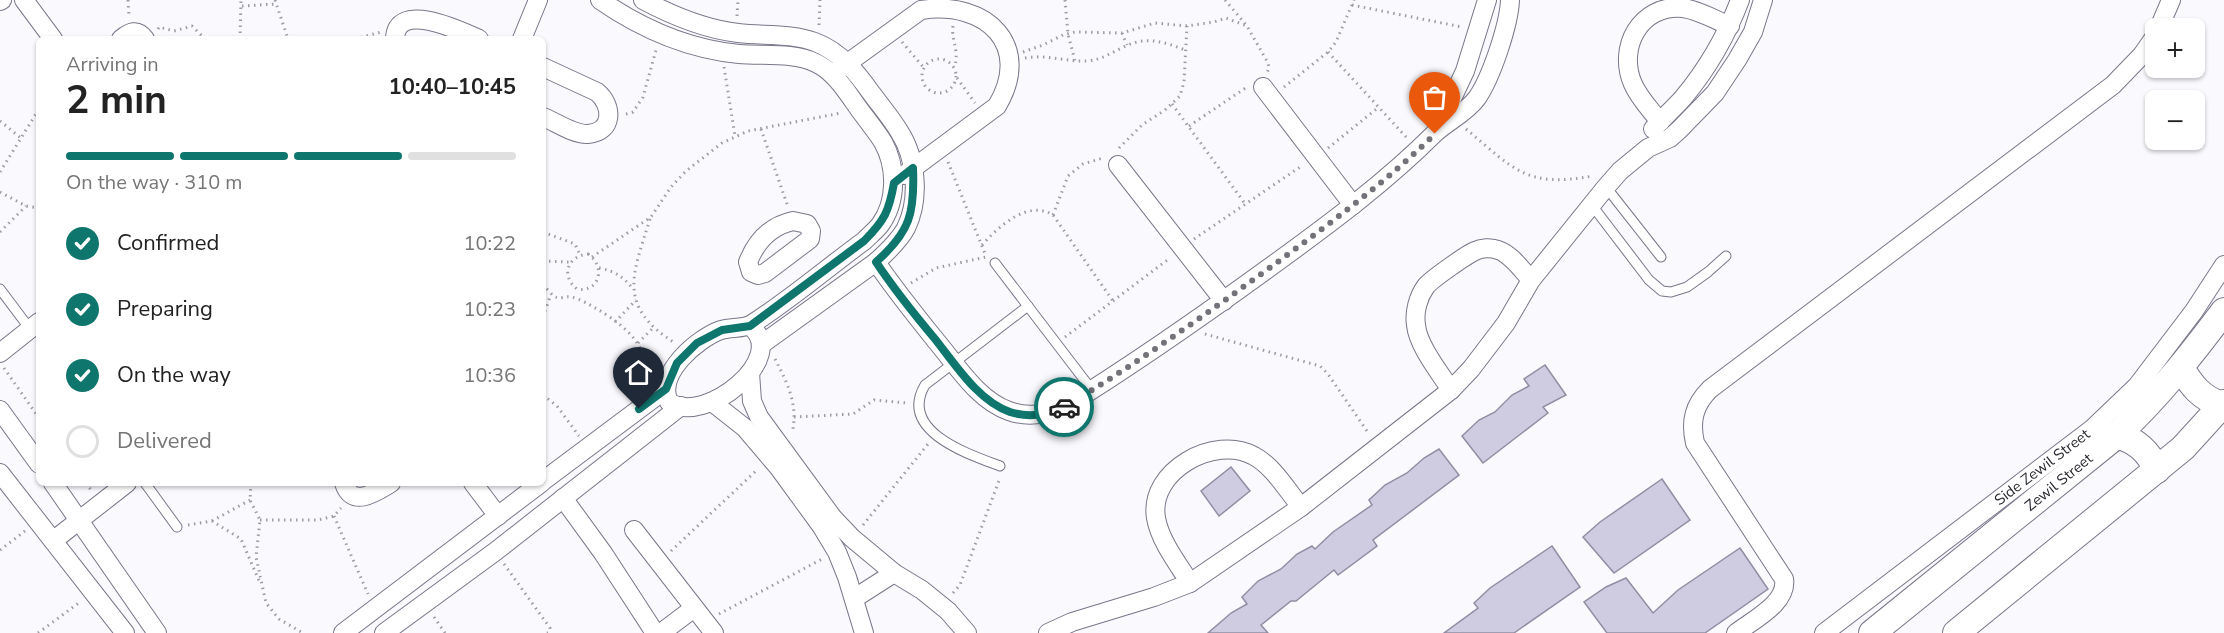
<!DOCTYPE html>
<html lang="en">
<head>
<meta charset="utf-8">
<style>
  body { margin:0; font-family:"Nunito Sans",sans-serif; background:#f6f6f6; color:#222; height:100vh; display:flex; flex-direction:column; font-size:22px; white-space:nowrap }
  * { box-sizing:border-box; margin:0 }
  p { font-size:20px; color:#767676 }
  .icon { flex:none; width:33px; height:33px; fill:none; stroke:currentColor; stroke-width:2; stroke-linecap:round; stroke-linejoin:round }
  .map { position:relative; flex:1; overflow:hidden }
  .drawer { position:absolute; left:36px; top:36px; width:510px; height:450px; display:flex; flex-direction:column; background:#fff; border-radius:9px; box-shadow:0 2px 4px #0004 }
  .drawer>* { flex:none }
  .controls { position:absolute; left:2145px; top:18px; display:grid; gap:12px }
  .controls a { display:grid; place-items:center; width:60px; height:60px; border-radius:9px; background:#fff; box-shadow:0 2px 4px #0004; font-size:30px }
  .pin { position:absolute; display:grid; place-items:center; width:51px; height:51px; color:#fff; margin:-62px -26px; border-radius:50% 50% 50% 0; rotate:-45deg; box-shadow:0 0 6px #0007 }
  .pin .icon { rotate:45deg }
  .courier { position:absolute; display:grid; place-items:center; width:60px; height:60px; margin:-30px; border:4px solid #0f766e; border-radius:50%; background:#fff; color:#222; box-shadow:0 2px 8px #0007 }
  .headline em { font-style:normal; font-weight:700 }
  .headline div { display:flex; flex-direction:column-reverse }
  .headline { display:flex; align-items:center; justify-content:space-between; height:102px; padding:0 30px }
  h1 { font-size:39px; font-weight:700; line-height:45px }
  .bar { display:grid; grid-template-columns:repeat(4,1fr); gap:9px 6px; align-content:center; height:72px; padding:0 30px }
  .bar i { height:8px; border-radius:4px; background:#e0e0e0 }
  .bar .active { background:#0f766e }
  .bar p { grid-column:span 4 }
  ol { padding:0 30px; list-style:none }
  li { display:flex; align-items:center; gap:18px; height:66px }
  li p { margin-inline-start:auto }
  li .icon { padding:6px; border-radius:50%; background:#0f766e; color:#fff; stroke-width:4 }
  li:last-child { color:#767676 }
  li i { width:33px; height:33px; border:3px solid #e0e0e0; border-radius:50% }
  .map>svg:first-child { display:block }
  .building { fill:#cfcce2; stroke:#918ea3; stroke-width:1.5 }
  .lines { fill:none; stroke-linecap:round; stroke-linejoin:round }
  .lane-casing { stroke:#79778a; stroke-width:11 }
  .street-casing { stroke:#79778a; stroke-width:20 }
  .secondary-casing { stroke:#79778a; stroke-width:28 }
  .path { stroke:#9d9ca2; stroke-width:3; stroke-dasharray:1.5 4.5; stroke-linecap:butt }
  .lane { stroke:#fff; stroke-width:9 }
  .street { stroke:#fff; stroke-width:18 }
  .secondary { stroke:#fff; stroke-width:26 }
  .done { stroke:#737279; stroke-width:6; stroke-dasharray:0 10.8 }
  .route { stroke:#0f766e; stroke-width:8 }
  .labels { text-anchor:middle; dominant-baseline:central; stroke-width:5; stroke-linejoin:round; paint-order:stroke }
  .street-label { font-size:15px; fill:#2a2931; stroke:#faf9fe }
</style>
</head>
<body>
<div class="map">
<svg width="2224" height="633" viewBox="0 0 2224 633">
  <rect width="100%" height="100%" fill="#faf9fe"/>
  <g class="building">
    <path d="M1545,365l21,30 -23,12 5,6 -65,50 -21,-27 17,-16 16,-8 17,-17 17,-9 -5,-7z"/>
    <path d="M1439,449l20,26 -86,65 4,6 -39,29 -4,-5 -38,31h-5l-30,24 7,8h-60l23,-20 16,-9 -5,-7 16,-16 23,-12 16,-15 15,-8 3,3 18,-17 39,-27 -3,-5 16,-15 22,-12 17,-15z"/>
    <path d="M1231,467l19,24 -31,25 -18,-25z"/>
    <path d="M1662,479l28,41 -76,53 -31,-36 17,-15z"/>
    <path d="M1552,546l28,41 -66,46h-70l34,-25 -4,-5 16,-15z"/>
    <path d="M1740,548l28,41 -63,44h-98l-23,-31 22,-15 20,-9 27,35 25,-23z"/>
  </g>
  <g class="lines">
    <defs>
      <g id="lane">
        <path d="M1606,187l55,70"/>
        <path d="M1591,204l58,76 13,11 9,1 16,-5 21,-15 18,-16"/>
        <path d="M995,263l97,127"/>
        <path d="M0,289l30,40"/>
        <path d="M1000,466c-32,-12 -102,-35 -75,-81l103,-79"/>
        <path d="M145,483l32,44"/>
      </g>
      <g id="street">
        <path d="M24,0l29,39"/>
        <path d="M600,0c42,29 88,49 139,54 24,2 55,-2 77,9 19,9 31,29 43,46 8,11 17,22 24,33 14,25 14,60 -3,83 -5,6 -11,11 -16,16 -37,27 -73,58 -112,83 -8,5 -21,3 -31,6 -23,8 -66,44 -52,72 36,25 122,-46 81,-76"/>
        <path d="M643,0c30,16 61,29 95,33 25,3 53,0 77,9 26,10 42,31 57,52 9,12 19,24 27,37 18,28 21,68 7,97 -7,13 -20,25 -30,34l-114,82"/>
        <path d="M0,1l2,-1"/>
        <path d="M2159,28l12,-28"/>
        <path d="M121,39c9,-7 16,-11 24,0"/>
        <path d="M395,39c1,-39 64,-9 84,0"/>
        <path d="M522,39l16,-39"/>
        <path d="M543,67l54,25c16,13 17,40 -9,42 -14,1 -32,-12 -45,-17"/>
        <path d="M838,70l83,-60c66,-10 112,36 76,96l-93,69"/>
        <path d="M1263,87l90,118"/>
        <path d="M1660,122c-9,-12 -21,-24 -27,-38 -16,-36 7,-80 50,-76 16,2 32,12 47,18"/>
        <path d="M1445,124l4,-19 16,-34 22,-71"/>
        <path d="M1653,129c9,-10 20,-20 30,-31 25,-30 43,-61 57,-98"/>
        <path d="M1118,165l106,136"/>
        <path d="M793,221l14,3 4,7 -1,8 -45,34 -7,2 -7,-3 -3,-10c8,-20 22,-36 45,-41z"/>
        <path d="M876,262c19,28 40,54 61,80 21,25 41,58 72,69 19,7 36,3 54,-3 73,-45 144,-95 214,-146 55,-40 110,-81 158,-129 13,-12 31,-20 42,-35 14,-20 32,-73 33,-98"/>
        <path d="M0,353l39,-31"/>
        <path d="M750,373l2,28 7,16 74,101 19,20 42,35 28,17 26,21 19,22"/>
        <path d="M1451,390c-11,-17 -33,-44 -35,-65 -2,-13 2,-28 10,-39 6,-7 40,-31 49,-35 6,-3 16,-4 23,-1 13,4 24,20 33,30"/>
        <path d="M712,402l33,26 34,40 43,59 15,25 10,25 17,56"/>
        <path d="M0,410l39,54"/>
        <path d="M0,473l125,160"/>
        <path d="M543,481l123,-92"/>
        <path d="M53,483l104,150"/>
        <path d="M344,483c8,26 32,9 47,0"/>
        <path d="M473,483l25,33"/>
        <path d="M563,498l40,55 52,80"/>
        <path d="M634,530l80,103"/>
        <path d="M54,540l73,-57"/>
        <path d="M1190,583c-12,-19 -30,-42 -34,-65 -8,-47 59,-84 98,-62 19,10 33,34 47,51"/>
        <path d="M855,598l39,-25"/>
        <path d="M343,633l198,-150"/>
        <path d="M384,633l112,-82 185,-145"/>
        <path d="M661,633l33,-25"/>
        <path d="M1048,633l24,-11 82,-25 36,-14 111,-76 150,-117 20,-21 35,-46 25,-43 75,-93 14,-16 28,-23 22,-10 9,-8 36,-37 22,-33 16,-28 10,-32"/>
        <path d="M1736,633c17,-13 52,-30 48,-54l-89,-136c-5,-22 -1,-38 15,-54l403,-304 29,-30 14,-20"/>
        <path id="s1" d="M1824,633l268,-204 45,-43 57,-75 30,-46"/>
      </g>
      <g id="secondary">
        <path d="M2181,368c11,18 20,30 41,37"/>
        <path d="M2117,435c20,6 31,16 40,35"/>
        <path id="s2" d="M1872,633l245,-198c41,-38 74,-80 107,-124"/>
        <path d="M1956,633l227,-185 41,-45"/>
      </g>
    </defs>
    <use href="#lane" class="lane-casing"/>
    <use href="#street" class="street-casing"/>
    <use href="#secondary" class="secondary-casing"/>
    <g class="path">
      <path d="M128,0l1,16"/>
      <path d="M275,0l13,39"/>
      <path d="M1065,0l3,34 7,27"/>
      <path d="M1225,0l22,26 21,37 1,5 -2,5"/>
      <path d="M1352,5l110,22"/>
      <path d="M242,6l34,-2"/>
      <path d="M737,16l1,-16"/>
      <path d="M819,25l1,-25"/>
      <path d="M953,26c-2,15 6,22 2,40"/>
      <path d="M158,29l1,-2 15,4 18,-5 13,13"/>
      <path d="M1122,33l5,12"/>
      <path d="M240,39l1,-39"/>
      <path d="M355,39l26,-7"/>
      <path d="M902,42l22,26"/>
      <path d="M1023,52l20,-7 20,-10 12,-3 47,1 33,-10 32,3 27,-4 12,-4 21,8"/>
      <path d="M1328,52l79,86"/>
      <path d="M1025,58c21,-4 41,4 62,3 15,-1 25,-9 39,-15 20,-10 39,-4 59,4"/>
      <circle cx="939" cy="76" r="17"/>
      <path d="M724,67l11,69"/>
      <path d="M957,78l18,25"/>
      <path d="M1284,87l44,-35 8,-10 18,-42"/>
      <path d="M1172,104l74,101"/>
      <path d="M626,114l7,-2 10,-15 13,-47"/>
      <path d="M0,121l21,17"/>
      <path d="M1189,126l58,-39"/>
      <path d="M761,129l27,78"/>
      <path d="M1466,129c49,41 60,59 127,47"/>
      <path d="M1119,148l23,-23 23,-15 15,-14 4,-14 3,-56"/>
      <path d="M1328,148l51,-41"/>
      <path d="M948,162l38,94"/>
      <path d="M0,172l39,-63"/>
      <path d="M0,192l26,14 13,2"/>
      <path d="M1053,215l15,-39 15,-12 20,-6"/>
      <path d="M650,219c-17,55 -34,87 25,124"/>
      <path d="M0,232l26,-26"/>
      <path d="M543,232l32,12 5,11"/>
      <path d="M1194,239l109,-74"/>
      <path d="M982,245c16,-18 46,-46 71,-30l60,86"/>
      <path d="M588,254c18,12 12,39 -11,35 -17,-14 -9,-33 11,-35z"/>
      <path d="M592,257l59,-40 20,-30 15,-16 36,-28 26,-12 93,-18"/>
      <path d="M543,261l27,1"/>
      <path d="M599,268c15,3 24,8 34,21"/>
      <path d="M911,283l25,-15 50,-11"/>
      <path d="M543,284c19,25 15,7 35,15 18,8 49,27 59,44 7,10 11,23 15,34"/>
      <path d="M543,317l8,-23"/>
      <path d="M615,322l21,-22"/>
      <path d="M1205,334l115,32 8,8 41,60"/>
      <path d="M1065,337l105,-79"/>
      <path d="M638,343l16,-16"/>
      <path d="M775,359c12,23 24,47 17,74"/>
      <path d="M4,368l35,50"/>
      <path d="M543,395l14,11 22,30"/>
      <path d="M794,417l59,-3 21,-14 33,3"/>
      <path d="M86,483l5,7"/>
      <path d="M251,483l-1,17 10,20 -4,37 10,46 13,16 24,14"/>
      <path d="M334,516l34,78"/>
      <path d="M260,520h58l16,-4 7,-8"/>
      <path d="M212,521l38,-21"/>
      <path d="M188,525l24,-4 29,18 19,44"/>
      <path d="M863,525l65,-81"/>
      <path d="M0,550l25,-19"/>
      <path d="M671,551l87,-82"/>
      <path d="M504,564l46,64 -1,4 -2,1"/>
      <path d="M953,593l7,-8 40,-107"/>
      <path d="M719,614l103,-55"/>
      <path d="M434,617l11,16"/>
      <path d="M38,633l42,-31"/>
    </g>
    <use href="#lane" class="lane"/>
    <use href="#street" class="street"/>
    <use href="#secondary" class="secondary"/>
  </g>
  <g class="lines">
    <path class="done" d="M1064,407c74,-44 145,-95 215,-146 54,-40 108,-80 156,-127"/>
    <path class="route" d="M639,409l27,-20 11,-26 20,-20 25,-13 28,-4 114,-85c21,-21 25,-30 30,-58l19,-15c2,45 -3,64 -37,94 18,27 38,52 59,77 20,25 43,62 75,73 19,6 37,3 54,-5"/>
  </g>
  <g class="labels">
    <g class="street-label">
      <text stroke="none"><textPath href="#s1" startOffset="274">Side Zewil Street</textPath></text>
      <text stroke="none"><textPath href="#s2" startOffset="240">Zewil Street</textPath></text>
    </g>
  </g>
</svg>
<div class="controls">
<a>+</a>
<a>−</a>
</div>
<div class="pin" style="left:1435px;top:134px;background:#ea580c"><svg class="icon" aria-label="bag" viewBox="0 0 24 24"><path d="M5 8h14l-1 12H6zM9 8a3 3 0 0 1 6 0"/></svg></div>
<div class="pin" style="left:639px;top:409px;background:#1f2937"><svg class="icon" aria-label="home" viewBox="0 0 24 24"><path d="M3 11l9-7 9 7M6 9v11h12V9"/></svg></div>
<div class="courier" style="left:1064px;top:407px"><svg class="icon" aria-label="car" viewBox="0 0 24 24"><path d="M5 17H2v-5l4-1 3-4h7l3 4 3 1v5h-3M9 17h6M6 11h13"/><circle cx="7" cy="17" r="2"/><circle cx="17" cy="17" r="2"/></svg></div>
<section class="drawer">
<div class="headline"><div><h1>2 min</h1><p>Arriving in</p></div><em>10:40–10:45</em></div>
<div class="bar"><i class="active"></i><i class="active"></i><i class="active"></i><i></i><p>On the way · 310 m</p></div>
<ol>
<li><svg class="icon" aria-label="check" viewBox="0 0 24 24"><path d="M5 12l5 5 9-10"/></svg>Confirmed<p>10:22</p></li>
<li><svg class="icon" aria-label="check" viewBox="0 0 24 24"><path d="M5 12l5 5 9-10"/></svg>Preparing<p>10:23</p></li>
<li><svg class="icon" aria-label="check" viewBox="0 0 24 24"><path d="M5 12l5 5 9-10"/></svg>On the way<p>10:36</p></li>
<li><i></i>Delivered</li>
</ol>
</section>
</div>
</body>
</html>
